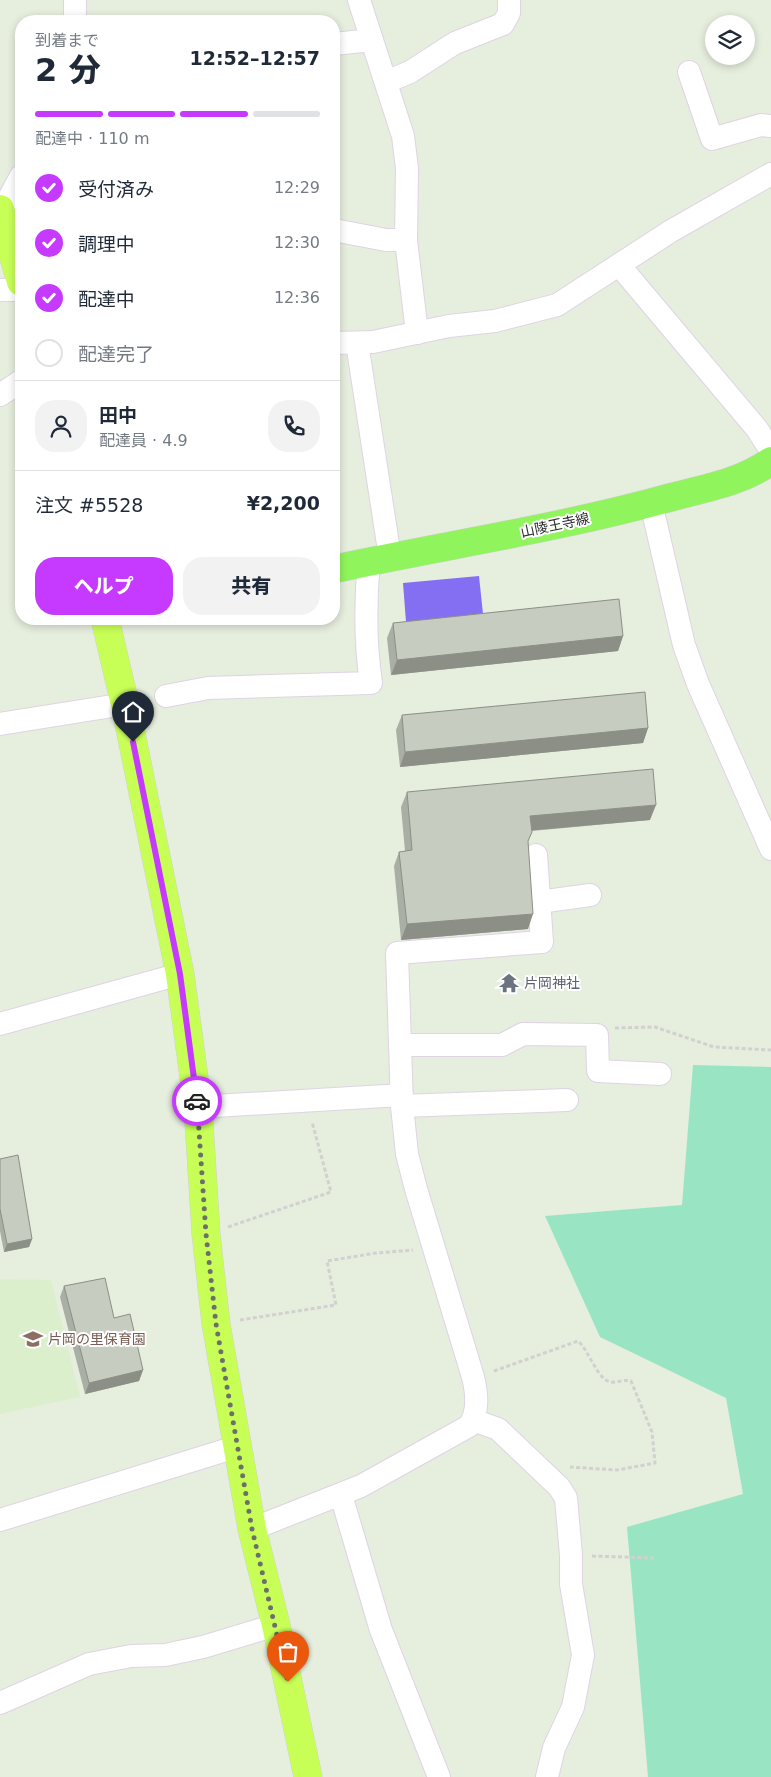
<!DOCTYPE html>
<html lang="ja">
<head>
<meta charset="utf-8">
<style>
  body { margin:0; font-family:"DejaVu Sans","Noto Sans JP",sans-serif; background:#f2f2f3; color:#1f2937; height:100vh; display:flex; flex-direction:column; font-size:19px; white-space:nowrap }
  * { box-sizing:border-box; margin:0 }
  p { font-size:16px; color:#747a83 }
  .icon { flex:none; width:28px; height:28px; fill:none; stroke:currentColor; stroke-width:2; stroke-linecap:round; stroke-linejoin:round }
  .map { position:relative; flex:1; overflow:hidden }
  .drawer { position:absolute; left:15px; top:15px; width:325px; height:610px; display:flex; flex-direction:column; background:#fff; border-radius:20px; box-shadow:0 2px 8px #0003 }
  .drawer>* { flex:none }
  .controls { position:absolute; left:705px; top:15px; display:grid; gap:10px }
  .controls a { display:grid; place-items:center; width:50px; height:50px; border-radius:50%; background:#fff; box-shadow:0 2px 8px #0003; font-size:25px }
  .pin { position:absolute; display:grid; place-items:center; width:42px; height:42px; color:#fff; margin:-51px -21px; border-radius:50% 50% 50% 0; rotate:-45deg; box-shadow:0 0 5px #0007 }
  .pin .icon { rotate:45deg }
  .courier { position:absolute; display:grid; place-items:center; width:50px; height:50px; margin:-25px; border:4px solid #c53afe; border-radius:50%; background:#fff; color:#222; box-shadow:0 1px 6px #0007 }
  .head em { font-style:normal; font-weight:800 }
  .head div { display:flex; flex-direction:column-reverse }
  .head { display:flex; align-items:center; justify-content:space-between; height:85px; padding:0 20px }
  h1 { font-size:32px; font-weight:800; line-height:38px }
  .bar { display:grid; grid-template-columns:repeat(4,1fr); gap:8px 5px; align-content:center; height:60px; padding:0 20px }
  .bar i { height:6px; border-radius:4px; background:#e0e1e3 }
  .bar .current { background:#c53afe }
  .bar p { grid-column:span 4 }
  .line { display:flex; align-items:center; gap:12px; padding:0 20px; border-top:1px solid #e0e1e3 }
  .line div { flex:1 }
  .round { display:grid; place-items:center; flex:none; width:52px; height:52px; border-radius:20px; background:#f2f2f3 }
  ol { padding:0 20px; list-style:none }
  li { display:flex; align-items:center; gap:15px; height:55px }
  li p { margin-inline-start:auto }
  li .icon { padding:5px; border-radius:50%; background:#c53afe; color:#fff; stroke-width:4 }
  li:last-child { color:#747a83 }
  li i { width:28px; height:28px; border:2px solid #e0e1e3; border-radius:50% }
  .primary-button { display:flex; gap:10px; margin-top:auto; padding:10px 20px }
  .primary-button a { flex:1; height:58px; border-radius:20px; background:#c53afe; color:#fff; font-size:20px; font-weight:800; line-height:58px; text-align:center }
  .primary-button a+a { background:#f2f2f3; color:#1f2937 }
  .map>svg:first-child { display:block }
  .education { fill:#dcefcd }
  .green { fill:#99e5c3 }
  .water { fill:#846ff2 }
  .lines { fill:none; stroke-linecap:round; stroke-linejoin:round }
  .minor-casing { stroke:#dfd3e5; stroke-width:24 }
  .major-casing { stroke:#d1d1d1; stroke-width:29 }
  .highway-casing { stroke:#d1d1d1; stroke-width:29 }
  .path { stroke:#d1d1d1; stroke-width:3; stroke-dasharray:4 2.5; stroke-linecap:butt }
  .minor { stroke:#fff; stroke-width:22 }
  .major { stroke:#90f45c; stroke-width:28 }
  .highway { stroke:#c8ff57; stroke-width:28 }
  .wall { fill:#aaafa5 }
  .shaded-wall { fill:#8b8f86 }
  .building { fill:#c6ccc0; stroke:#8b8f86 }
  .done { stroke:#6d706a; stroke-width:5; stroke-dasharray:0 9 }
  .route { stroke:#c53afe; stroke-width:6 }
  .labels { text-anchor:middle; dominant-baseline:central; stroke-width:4; stroke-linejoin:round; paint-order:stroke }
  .street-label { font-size:14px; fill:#2c2c2c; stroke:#fff }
  .worship-label { font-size:14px; fill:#5b616d; stroke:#fff; text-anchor:start }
  .education-label { font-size:14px; fill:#785e54; stroke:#fff; text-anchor:start }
</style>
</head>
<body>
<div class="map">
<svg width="771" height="1777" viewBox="0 0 771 1777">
  <rect width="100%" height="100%" fill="#e6eede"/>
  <path class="education" d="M0,1279l51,1 29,117 -80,17z"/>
  <path class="green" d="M693,1065l78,2v710h-123l-21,-250 116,-33 -17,-96 -126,-61 -55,-121 137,-11z"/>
  <path class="water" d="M479,576l4,38 -77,8 -3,-39z"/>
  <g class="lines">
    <defs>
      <g id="minor">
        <path d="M75,0v21"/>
        <path d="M359,0l44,136 4,32 -1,72 11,93"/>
        <path d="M334,44l38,-4"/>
        <path d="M689,72l23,67 49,-14 10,1"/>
        <path d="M386,82l24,-10 45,-29 48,-19 6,-11v-13"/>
        <path d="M1,213l20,-37"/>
        <path d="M334,230l52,10h20"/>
        <path d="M619,265l138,164 14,22"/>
        <path d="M0,290h21"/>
        <path d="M334,343l39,-1 76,-16 46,-5 62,-16 114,-74 100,-57"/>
        <path d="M357,343l33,214"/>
        <path d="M0,395l21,-14"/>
        <path d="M651,503l33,142 14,39 73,165"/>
        <path d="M166,696l42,-8 163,-5c-6,-41 -6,-80 -2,-122"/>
        <path d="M0,724l125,-20"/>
        <path d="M539,902l51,-7"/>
        <path d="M0,1024l180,-50"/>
        <path d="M400,1045h102l21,-11 74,1 1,36 62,3"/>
        <path d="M402,1106l165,-6"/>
        <path d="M198,1107l204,-12"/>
        <path d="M473,1420l25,9 61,58 7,11 5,57v29l12,71 -10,52 -19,41 -7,29"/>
        <path d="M341,1495l40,135 58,147"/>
        <path d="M0,1520l239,-74"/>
        <path d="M252,1529l109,-43 108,-60c10,-15 8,-32 4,-49l-57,-188 -9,-35 -5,-48 -5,-153 145,-11 -6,-87"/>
        <path d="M0,1703l89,-39 42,-8 34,-1 38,-8 73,-22"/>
      </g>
      <path id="major" d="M334,569c112,-24 227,-41 338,-72 34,-9 70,-15 99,-36"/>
      <g id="highway">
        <path d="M0,209l21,73"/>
        <path d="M105,619l20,85 55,270 18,133 8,127 10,90 36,205 24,96 32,152"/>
      </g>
    </defs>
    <use href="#minor" class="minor-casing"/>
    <use href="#major" class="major-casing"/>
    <use href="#highway" class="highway-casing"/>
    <g class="path">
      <path d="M615,1028l40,-1 59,20 57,3"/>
      <path d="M228,1227l103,-35 -19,-70"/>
      <path d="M240,1320l96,-15 -9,-44 49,-8 37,-3"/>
      <path d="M494,1371l84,-30c11,9 19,39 33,41 6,1 12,-3 20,-1l21,51 3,31 -38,7 -47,-3"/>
      <path d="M592,1556l62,2"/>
    </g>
    <use href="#minor" class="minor"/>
    <use href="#major" class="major"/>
    <use href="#highway" class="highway"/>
  </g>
  <g class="wall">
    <path d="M393,623l230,13 -5,15 -227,24 -4,-37z"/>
    <path d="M402,715l246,13 -5,15 -243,24 -4,-37z"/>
    <path d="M407,792l243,28 -118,11 -4,10v88l-127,11 -7,-74 5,-14 6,-1 -4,-44z"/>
    <path d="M0,1159l32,80 -3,8 -25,5 -4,-21z"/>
    <path d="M64,1286l50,32 29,52 -4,11 -54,13 -25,-97z"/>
  </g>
  <g class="shaded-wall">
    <path d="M623,636l-5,15 -227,24 6,-15z"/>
    <path d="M648,728l-5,15 -243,24 5,-15z"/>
    <path d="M656,805l-6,15 -125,11 5,-15z"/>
    <path d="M533,914l-5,15 -127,11 6,-16z"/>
    <path d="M32,1239l-3,8 -25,5 3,-8z"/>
    <path d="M143,1370l-4,11 -54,13 4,-11z"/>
  </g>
  <g class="building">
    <path d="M619,599l4,37 -226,24 -4,-37z"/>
    <path d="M645,692l3,36 -243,24 -3,-37z"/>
    <path d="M653,769l3,36 -126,11 2,16 -4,9 5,73 -126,10 -8,-72 13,-2 -5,-58z"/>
    <path d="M18,1155l14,84 -25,5 -7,-35v-50z"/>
    <path d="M105,1278l9,40 16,-4 13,56 -54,13 -25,-97z"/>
  </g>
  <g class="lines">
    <path class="done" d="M197,1101l9,133 10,90 36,205 36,153"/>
    <path class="route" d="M133,742l47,232 17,127"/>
  </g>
  <defs>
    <symbol id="temple-bare" viewBox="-9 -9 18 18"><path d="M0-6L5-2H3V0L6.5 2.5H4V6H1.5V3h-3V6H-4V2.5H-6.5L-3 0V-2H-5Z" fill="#6b7280" stroke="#fff" stroke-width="2.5" paint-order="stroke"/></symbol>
    <symbol id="school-bare" viewBox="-9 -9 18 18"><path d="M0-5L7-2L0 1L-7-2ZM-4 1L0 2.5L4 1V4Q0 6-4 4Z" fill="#8d6e63" stroke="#fff" stroke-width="2.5" paint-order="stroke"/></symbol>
  </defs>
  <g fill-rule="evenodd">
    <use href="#temple-bare" x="495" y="969" width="28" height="28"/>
    <use href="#school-bare" x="19" y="1325" width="28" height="28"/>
  </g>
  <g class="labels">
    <g class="street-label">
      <text transform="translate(555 525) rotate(-12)">山陵王寺線</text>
    </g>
    <g class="worship-label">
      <text x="524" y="983">片岡神社</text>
    </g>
    <g class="education-label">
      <text x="48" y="1339">片岡の里保育園</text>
    </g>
  </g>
</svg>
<div class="controls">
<a><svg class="icon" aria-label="layers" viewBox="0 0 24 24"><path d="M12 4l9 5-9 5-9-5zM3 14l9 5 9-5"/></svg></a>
</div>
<div class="pin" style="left:288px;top:1682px;background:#ea580c"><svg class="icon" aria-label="bag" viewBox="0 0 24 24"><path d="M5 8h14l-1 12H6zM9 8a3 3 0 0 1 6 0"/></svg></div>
<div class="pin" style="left:133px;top:742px;background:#1f2937"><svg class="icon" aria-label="home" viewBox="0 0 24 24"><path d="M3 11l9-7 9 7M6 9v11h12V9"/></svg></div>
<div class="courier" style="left:197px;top:1101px"><svg class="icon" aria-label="car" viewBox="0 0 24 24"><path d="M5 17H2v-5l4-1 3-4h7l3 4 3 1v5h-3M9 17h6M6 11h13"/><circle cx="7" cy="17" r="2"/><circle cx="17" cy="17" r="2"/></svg></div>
<section class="drawer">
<div class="head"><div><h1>2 分</h1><p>到着まで</p></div><em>12:52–12:57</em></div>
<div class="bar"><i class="current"></i><i class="current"></i><i class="current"></i><i></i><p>配達中 · 110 m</p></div>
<ol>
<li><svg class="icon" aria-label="check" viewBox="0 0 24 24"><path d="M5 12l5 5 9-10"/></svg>受付済み<p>12:29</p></li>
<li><svg class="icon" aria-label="check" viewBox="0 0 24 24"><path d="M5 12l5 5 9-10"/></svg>調理中<p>12:30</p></li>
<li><svg class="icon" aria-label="check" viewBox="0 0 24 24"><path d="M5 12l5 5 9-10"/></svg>配達中<p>12:36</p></li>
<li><i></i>配達完了</li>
</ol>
<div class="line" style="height:90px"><a class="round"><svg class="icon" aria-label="person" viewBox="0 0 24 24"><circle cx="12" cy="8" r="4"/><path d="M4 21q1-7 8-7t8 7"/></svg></a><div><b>田中</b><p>配達員 · 4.9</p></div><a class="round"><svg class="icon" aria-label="phone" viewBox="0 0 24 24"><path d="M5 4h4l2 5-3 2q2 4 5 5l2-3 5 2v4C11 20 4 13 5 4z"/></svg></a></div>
<div class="line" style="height:65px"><div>注文 #5528</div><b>¥2,200</b></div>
<div class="primary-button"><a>ヘルプ</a><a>共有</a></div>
</section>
</div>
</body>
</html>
